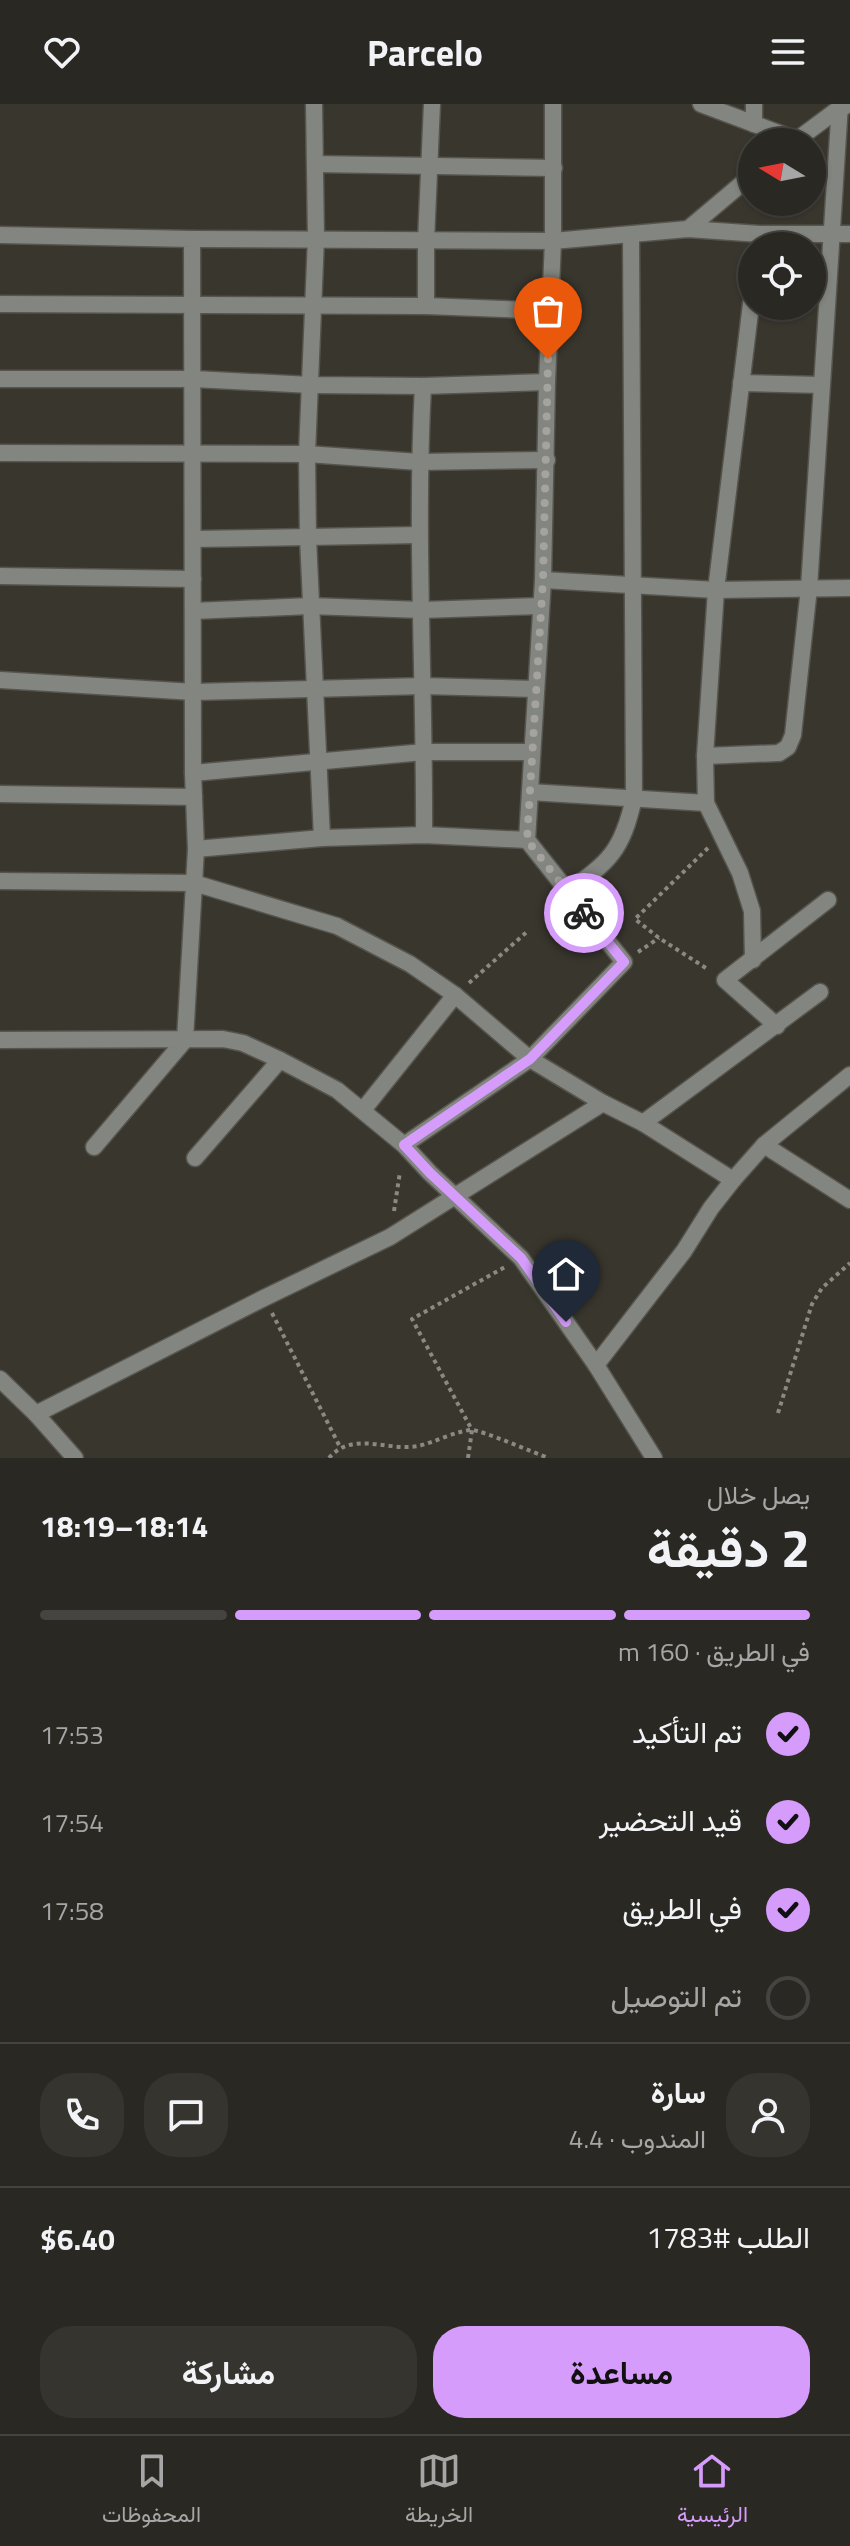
<!DOCTYPE html>
<html lang="ar">
<head>
<meta charset="utf-8">
<style>
  body { margin:0; font-family:"Titillium Web",Vazirmatn,sans-serif; background:#36342f; color:#f1f3f6; direction:rtl; height:100vh; display:flex; flex-direction:column; font-size:30px; white-space:nowrap }
  * { box-sizing:border-box; margin:0 }
  p { font-size:26px; color:#a5a6a5 }
  .icon { flex:none; width:44px; height:44px; fill:none; stroke:currentColor; stroke-width:2; stroke-linecap:round; stroke-linejoin:round }
  .map { position:relative; height:1354px; overflow:hidden; direction:ltr }
  .panel { display:flex; flex-direction:column; background:#2a2822; flex:1 }
  .panel>* { flex:none }
  .needle { width:52px; rotate:280deg }
  .tools { position:absolute; left:738px; top:24px; display:grid; gap:16px }
  .tools a { display:grid; place-items:center; width:88px; height:88px; border-radius:50%; background:#2a2822; box-shadow:0 2px 6px #0004,0 0 0 2px #464440; font-size:40px }
  .pin { position:absolute; display:grid; place-items:center; width:68px; height:68px; color:#fff; margin:-82px -34px; border-radius:50% 50% 50% 0; rotate:-45deg; box-shadow:0 0 8px #0007 }
  .pin .icon { rotate:45deg }
  .courier { position:absolute; display:grid; place-items:center; width:80px; height:80px; margin:-40px; border:6px solid #d59cfb; border-radius:50%; background:#fff; color:#222; box-shadow:0 2px 10px #0007 }
  .head em { font-style:normal; font-weight:700 }
  .head div { display:flex; flex-direction:column-reverse }
  .head { display:flex; align-items:center; justify-content:space-between; height:136px; padding:0 40px }
  h1 { font-size:52px; font-weight:700; line-height:60px }
  .bar { display:grid; grid-template-columns:repeat(4,1fr); gap:12px 8px; align-content:center; height:96px; padding:0 40px }
  .bar i { height:10px; border-radius:6px; background:#464440 }
  .bar .active { background:#d59cfb }
  .bar p { grid-column:span 4 }
  .line { display:flex; align-items:center; gap:20px; padding:0 40px; border-top:2px solid #464440 }
  .line div { flex:1 }
  .round { display:grid; place-items:center; flex:none; width:84px; height:84px; border-radius:32px; background:#36342f }
  ol { padding:0 40px; list-style:none }
  li { display:flex; align-items:center; gap:24px; height:88px }
  li p { margin-inline-start:auto }
  li .icon { padding:8px; border-radius:50%; background:#d59cfb; color:#111; stroke-width:4 }
  li:last-child { color:#a5a6a5 }
  li i { width:44px; height:44px; border:4px solid #464440; border-radius:50% }
  .button { display:flex; gap:16px; margin-top:auto; padding:16px 40px }
  .button a { flex:1; height:92px; border-radius:32px; background:#d59cfb; color:#111; font-size:32px; font-weight:700; line-height:92px; text-align:center }
  .button a+a { background:#36342f; color:#f1f3f6 }
  header { display:flex; justify-content:space-between; align-items:center; height:104px; padding:0 40px; background:#2a2822; font-size:36px; font-weight:700 }
  .tabs { display:flex; justify-content:space-around; align-items:center; height:112px; border-top:2px solid #464440; background:#2a2822; font-size:22px; color:#a5a6a5 }
  .tabs a { display:grid; justify-items:center; gap:4px }
  .tabs .active { color:#d59cfb }
  .map>svg:first-child { display:block }
  .lines { fill:none; stroke-linecap:round; stroke-linejoin:round }
  .minor-casing { stroke:#56544c; stroke-width:19 }
  .tertiary-casing { stroke:#56544c; stroke-width:19 }
  .path { stroke:#8b8982; stroke-width:4; stroke-dasharray:4 4; stroke-linecap:butt }
  .minor { stroke:#838580; stroke-width:16 }
  .tertiary { stroke:#838580; stroke-width:16 }
  .done { stroke:#a5a39d; stroke-width:8; stroke-dasharray:0 14.4 }
  .route { stroke:#d59cfb; stroke-width:10 }
</style>
</head>
<body>
<header><svg class="icon" aria-label="menu" viewBox="0 0 24 24"><path d="M4 6h16M4 12h16M4 18h16"/></svg>Parcelo<svg class="icon" aria-label="heart" viewBox="0 0 24 24"><path d="M12 20l-8-8c-3-5 5-10 8-4 3-6 11-1 8 4z"/></svg></header>
<div class="map">
<svg width="850" height="1354" viewBox="0 0 850 1354">
  <rect width="100%" height="100%" fill="#38362d"/>
  <g class="lines">
    <defs>
      <g id="minor">
        <path d="M314,0l2,134 -9,216 1,84 14,300"/>
        <path d="M553,0v137l135,-12 72,5h90"/>
        <path d="M701,0l96,36"/>
        <path d="M754,0v20"/>
        <path d="M794,38l47,-35h3"/>
        <path d="M315,60l239,4"/>
        <path d="M688,125l64,-54"/>
        <path d="M0,131l192,4 1,534 3,76 -11,191 -91,107"/>
        <path d="M192,135l361,2 -6,141 -4,198 -16,260 -103,-5 -102,3 -126,11"/>
        <path d="M752,192l-36,294 -11,166 1,47 34,70 12,38 1,49"/>
        <path d="M0,200l426,2 125,5"/>
        <path d="M426,202v-65l6,-137"/>
        <path d="M0,275h194l117,6 112,1 124,-4"/>
        <path d="M741,279l80,2"/>
        <path d="M423,282c-8,150 2,300 1,449"/>
        <path d="M0,349l307,1 112,8 128,-2"/>
        <path d="M193,435l226,-4"/>
        <path d="M0,472l193,3"/>
        <path d="M543,476l173,10 134,-2"/>
        <path d="M193,507l117,-5 112,4 119,-4"/>
        <path d="M0,576l194,12 229,-6 113,3"/>
        <path d="M705,652l74,-3 9,-6 5,-12 16,-147 31,-484"/>
        <path d="M193,669l231,-21h108"/>
        <path d="M530,688l176,11"/>
        <path d="M0,690l194,3"/>
        <path d="M0,777l194,2 143,43 73,38 45,31 75,64 73,44 40,20 90,57"/>
        <path d="M567,788c43,-31 55,-41 67,-94l-3,-563"/>
        <path d="M777,922l-52,-46 103,-80"/>
        <path d="M363,1006l92,-115"/>
        <path d="M643,1019l177,-131"/>
        <path d="M404,1041l126,-86 94,-97 -97,-122"/>
        <path d="M764,1041l86,55"/>
        <path d="M195,1054l85,-98"/>
        <path d="M596,1261l88,-114 27,-43 22,-28 31,-35 86,-70"/>
        <path d="M0,1275l36,35"/>
        <path d="M75,1354l-39,-44 228,-116 126,-61 213,-134"/>
      </g>
      <path id="tertiary" d="M0,936l223,-1 20,4 37,17 57,30 67,55 26,28 91,85 75,107 58,93"/>
    </defs>
    <use href="#minor" class="minor-casing"/>
    <use href="#tertiary" class="tertiary-casing"/>
    <g class="path">
      <path d="M708,744l-73,71 24,19 50,32"/>
      <path d="M638,848l21,-14"/>
      <path d="M469,879l60,-53"/>
      <path d="M394,1107l6,-39"/>
      <path d="M272,1209l68,134"/>
      <path d="M778,1309l34,-109 10,-16 28,-25"/>
      <path d="M329,1354c24,-28 58,-6 89,-12 15,-3 40,-16 54,-16 12,1 62,23 77,28"/>
      <path d="M468,1354l4,-28 -60,-111 93,-52"/>
    </g>
    <use href="#minor" class="minor"/>
    <use href="#tertiary" class="tertiary"/>
  </g>
  <g class="lines">
    <path class="done" d="M548,255l-5,221 -16,260 57,73"/>
    <path class="route" d="M566,1218l-45,-64 -91,-85 -26,-28 126,-86 94,-97 -40,-49"/>
  </g>
</svg>
<div class="tools">
<a><svg class="needle" viewBox="-14 -14 28 28"><path d="M0-13l5 13h-10z" fill="#e53935"/><path d="M0 13l5-13h-10z" fill="#a5a6a5"/></svg></a>
<a><svg class="icon" aria-label="locate" viewBox="0 0 24 24"><circle cx="12" cy="12" r="6"/><path d="M12 2v4M12 18v4M2 12h4M18 12h4"/></svg></a>
</div>
<div class="pin" style="left:548px;top:255px;background:#ea580c"><svg class="icon" aria-label="bag" viewBox="0 0 24 24"><path d="M5 8h14l-1 12H6zM9 8a3 3 0 0 1 6 0"/></svg></div>
<div class="pin" style="left:566px;top:1218px;background:#1f2937"><svg class="icon" aria-label="home" viewBox="0 0 24 24"><path d="M3 11l9-7 9 7M6 9v11h12V9"/></svg></div>
<div class="courier" style="left:584px;top:809px"><svg class="icon" aria-label="bike" viewBox="0 0 24 24"><circle cx="6" cy="16" r="4"/><circle cx="18" cy="16" r="4"/><path d="M6 16l4-8h5l3 8M10 8l3 8H6M13 5h3"/></svg></div>
</div>
<section class="panel">
<div class="head"><div><h1>2 دقيقة</h1><p>يصل خلال</p></div><em>18:14–18:19</em></div>
<div class="bar"><i class="active"></i><i class="active"></i><i class="active"></i><i></i><p>في الطريق · 160 m</p></div>
<ol>
<li><svg class="icon" aria-label="check" viewBox="0 0 24 24"><path d="M5 12l5 5 9-10"/></svg>تم التأكيد<p>17:53</p></li>
<li><svg class="icon" aria-label="check" viewBox="0 0 24 24"><path d="M5 12l5 5 9-10"/></svg>قيد التحضير<p>17:54</p></li>
<li><svg class="icon" aria-label="check" viewBox="0 0 24 24"><path d="M5 12l5 5 9-10"/></svg>في الطريق<p>17:58</p></li>
<li><i></i>تم التوصيل</li>
</ol>
<div class="line" style="height:144px"><a class="round"><svg class="icon" aria-label="person" viewBox="0 0 24 24"><circle cx="12" cy="8" r="4"/><path d="M4 21q1-7 8-7t8 7"/></svg></a><div><b>سارة</b><p>المندوب · 4.4</p></div><a class="round"><svg class="icon" aria-label="chat" viewBox="0 0 24 24"><path d="M4 5h16v11H9l-5 4z"/></svg></a><a class="round"><svg class="icon" aria-label="phone" viewBox="0 0 24 24"><path d="M5 4h4l2 5-3 2q2 4 5 5l2-3 5 2v4C11 20 4 13 5 4z"/></svg></a></div>
<div class="line" style="height:104px"><div>الطلب #1783</div><b>$6.40</b></div>
<div class="button"><a>مساعدة</a><a>مشاركة</a></div>
</section>
<nav class="tabs">
<a class="active"><svg class="icon" aria-label="home" viewBox="0 0 24 24"><path d="M3 11l9-7 9 7M6 9v11h12V9"/></svg>الرئيسية</a>
<a><svg class="icon" aria-label="map" viewBox="0 0 24 24"><path d="M3 6l6-2 6 2 6-2v14l-6 2-6-2-6 2zM9 4v14M15 6v14"/></svg>الخريطة</a>
<a><svg class="icon" aria-label="saved" viewBox="0 0 24 24"><path d="M7 4h10v16l-5-4-5 4z"/></svg>المحفوظات</a>
</nav>
</body>
</html>
